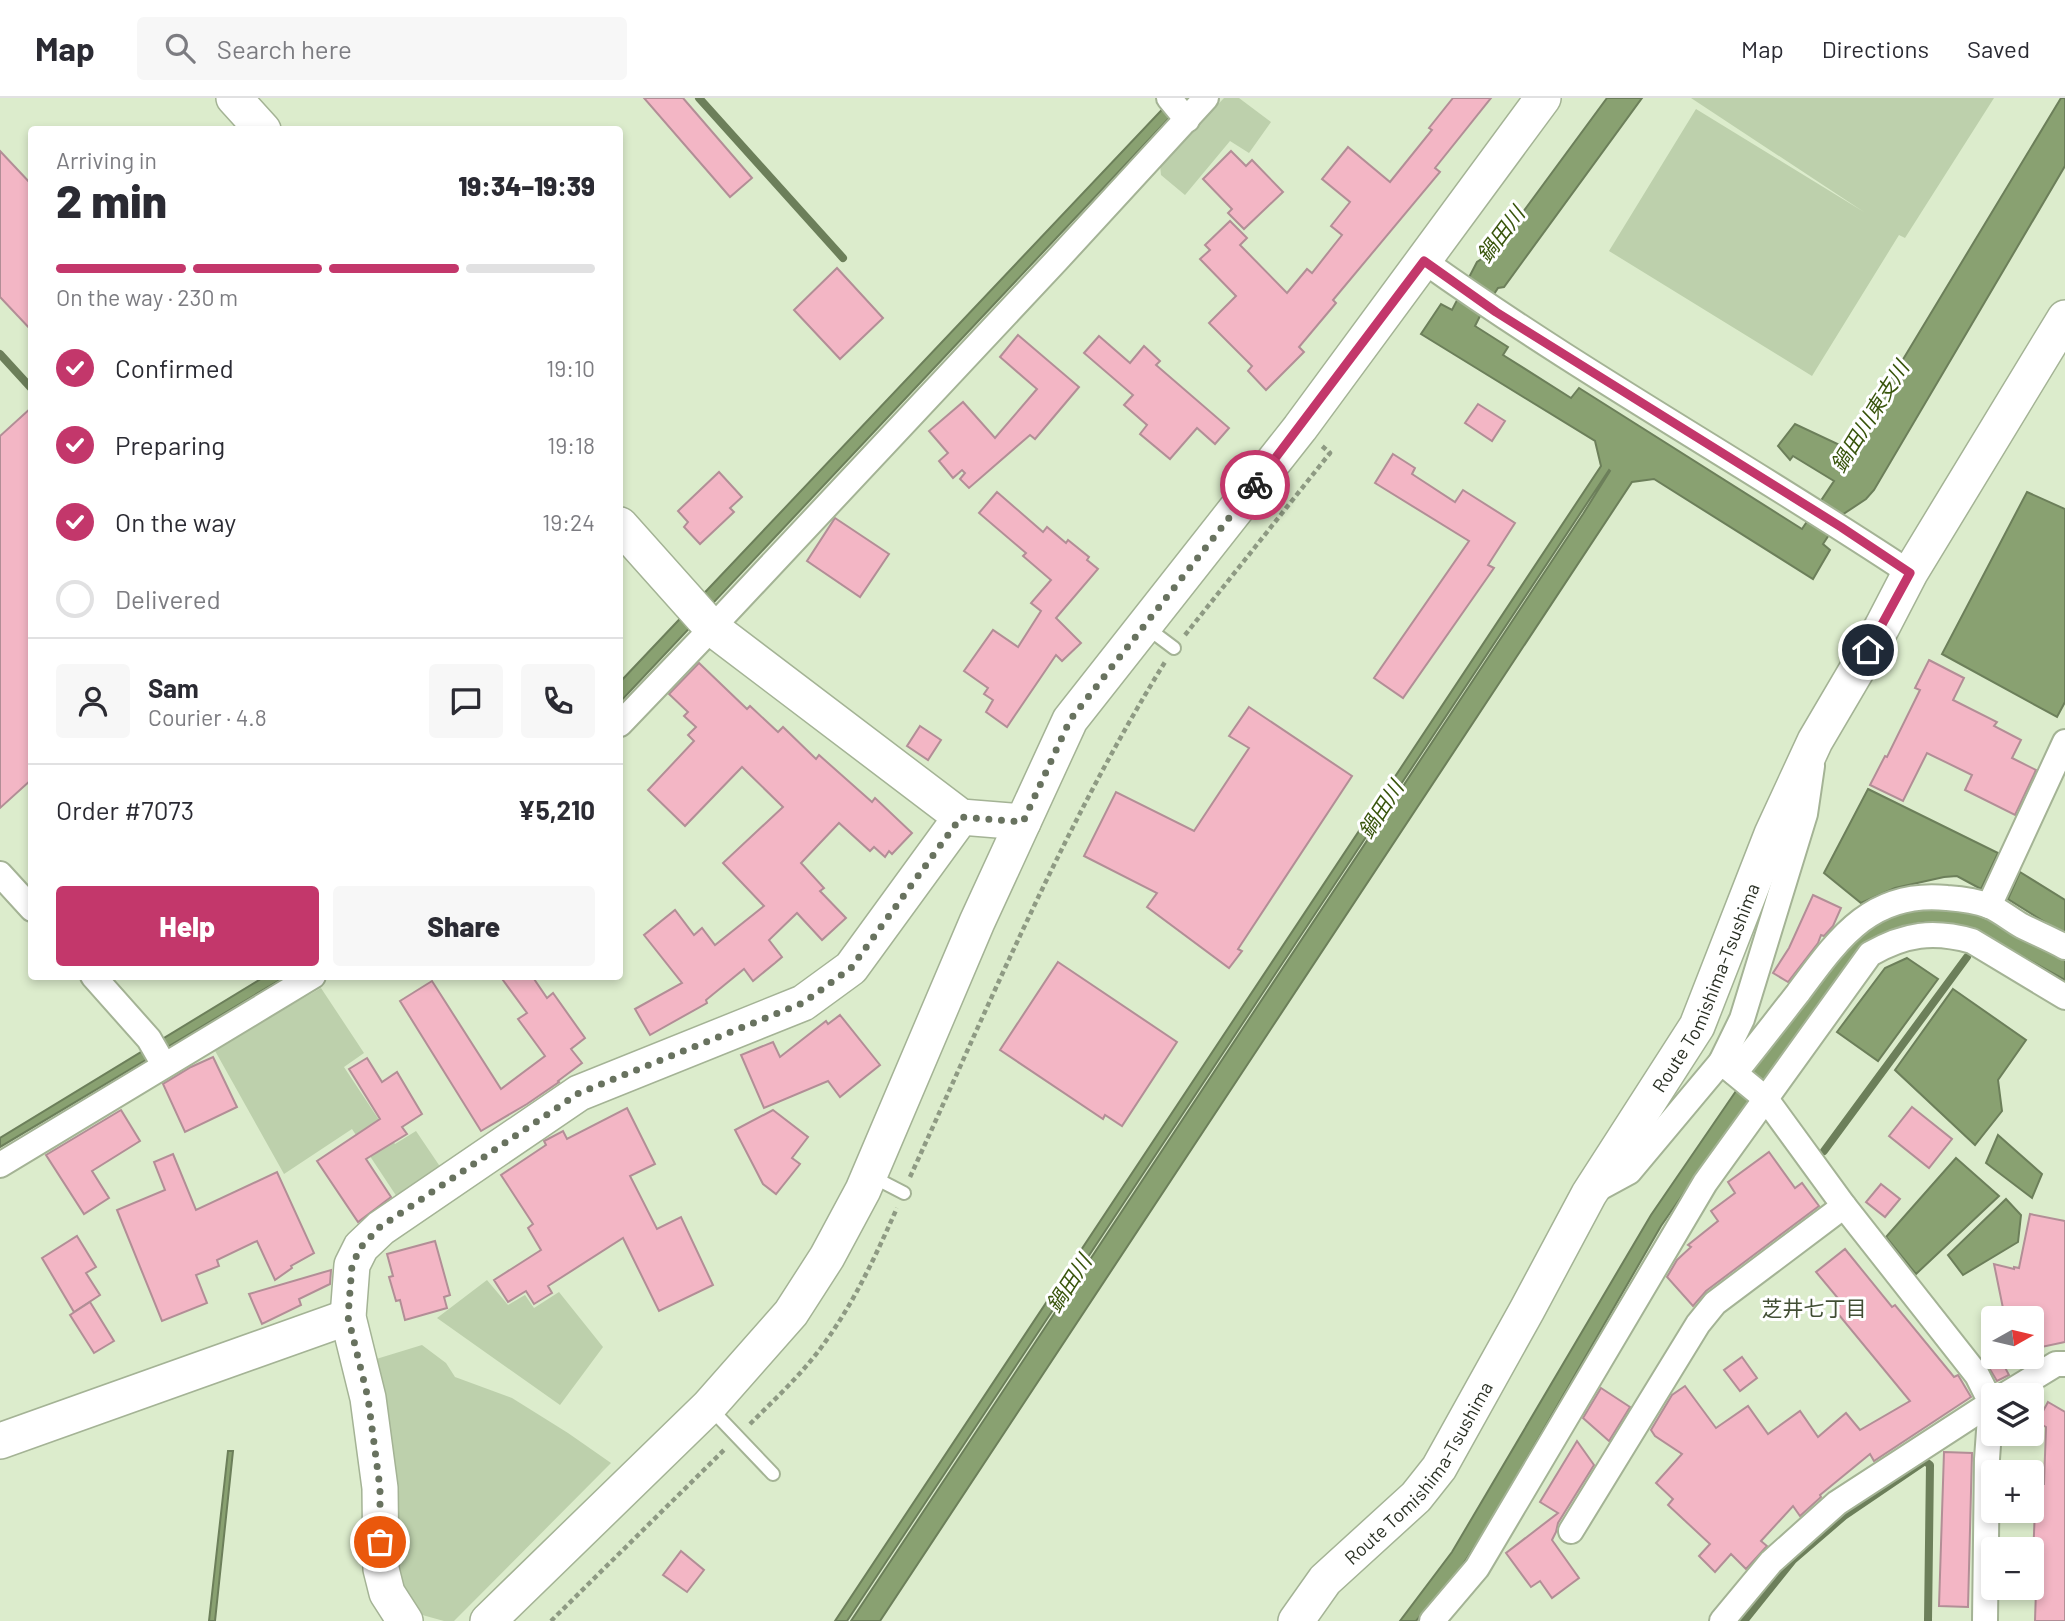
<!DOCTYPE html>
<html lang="en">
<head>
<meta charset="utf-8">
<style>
  body { margin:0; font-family:Barlow,"Noto Sans JP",sans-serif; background:#f7f7f7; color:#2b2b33; height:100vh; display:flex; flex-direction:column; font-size:26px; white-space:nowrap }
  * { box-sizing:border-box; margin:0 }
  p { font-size:23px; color:#7c7c81 }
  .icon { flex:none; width:38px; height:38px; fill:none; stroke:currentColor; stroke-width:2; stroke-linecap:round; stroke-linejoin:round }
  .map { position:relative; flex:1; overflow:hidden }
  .sheet { position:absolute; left:28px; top:28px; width:595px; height:854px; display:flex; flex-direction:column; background:#fff; border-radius:7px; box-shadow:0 4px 10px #0003 }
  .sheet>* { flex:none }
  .needle { width:46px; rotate:82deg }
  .fabs { position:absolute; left:1981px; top:1208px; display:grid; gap:14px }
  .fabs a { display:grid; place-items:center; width:63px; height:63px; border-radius:7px; background:#fff; box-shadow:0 4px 10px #0003; font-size:35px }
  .pin { position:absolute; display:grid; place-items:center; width:60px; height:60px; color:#fff; margin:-30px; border:4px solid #fff; border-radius:50%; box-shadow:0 2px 7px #0007 }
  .courier { position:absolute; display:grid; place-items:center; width:70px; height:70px; margin:-35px; border:5px solid #c3376b; border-radius:50%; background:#fff; color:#222; box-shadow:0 2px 9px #0007 }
  .summary em { font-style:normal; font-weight:800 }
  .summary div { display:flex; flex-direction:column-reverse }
  .summary { display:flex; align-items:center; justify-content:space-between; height:119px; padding:0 28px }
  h1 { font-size:46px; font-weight:800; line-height:52px }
  .bar { display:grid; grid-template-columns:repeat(4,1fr); gap:10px 7px; align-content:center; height:84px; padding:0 28px }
  .bar i { height:9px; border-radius:5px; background:#e1e1e2 }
  .bar .current { background:#c3376b }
  .bar p { grid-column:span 4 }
  .line { display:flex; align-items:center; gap:18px; padding:0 28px; border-top:2px solid #e1e1e2 }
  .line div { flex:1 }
  .round { display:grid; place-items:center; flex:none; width:74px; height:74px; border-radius:7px; background:#f7f7f7 }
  ol { padding:0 28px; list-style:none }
  li { display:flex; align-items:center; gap:21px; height:77px }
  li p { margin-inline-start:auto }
  li .icon { padding:7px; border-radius:50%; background:#c3376b; color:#fff; stroke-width:4 }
  li:last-child { color:#7c7c81 }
  li i { width:38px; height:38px; border:4px solid #e1e1e2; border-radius:50% }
  .button { display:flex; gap:14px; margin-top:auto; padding:14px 28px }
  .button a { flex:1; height:80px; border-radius:7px; background:#c3376b; color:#fff; font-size:28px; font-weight:800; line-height:80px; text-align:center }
  .button a+a { background:#f7f7f7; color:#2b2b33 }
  header { display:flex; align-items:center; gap:42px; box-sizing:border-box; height:98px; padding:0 35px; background:#fff; border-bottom:2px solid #e1e1e2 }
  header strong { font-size:33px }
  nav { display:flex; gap:38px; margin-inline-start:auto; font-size:24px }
  .search { width:490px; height:63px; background:#f7f7f7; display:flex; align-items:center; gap:18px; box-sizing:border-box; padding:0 24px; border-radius:7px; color:#7c7c81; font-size:26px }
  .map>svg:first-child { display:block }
  .green { fill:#bdd0ac }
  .water { fill:#89a171; stroke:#6c7f5a; stroke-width:2 }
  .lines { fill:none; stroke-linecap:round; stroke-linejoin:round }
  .stream { stroke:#6c7f5a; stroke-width:8 }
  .building { fill:#f3b6c5; stroke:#b28e96; stroke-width:2 }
  .lane-casing { stroke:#a4b395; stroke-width:16 }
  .street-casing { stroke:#a4b395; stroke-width:28 }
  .secondary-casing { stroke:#a4b395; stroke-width:38 }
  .path { stroke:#8e9a83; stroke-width:4.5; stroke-dasharray:5 3.5; stroke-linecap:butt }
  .lane { stroke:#fff; stroke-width:12 }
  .street { stroke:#fff; stroke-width:24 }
  .secondary { stroke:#fff; stroke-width:35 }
  .done { stroke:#68725f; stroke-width:7; stroke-dasharray:0 12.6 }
  .route { stroke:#c3376b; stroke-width:9 }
  .labels { text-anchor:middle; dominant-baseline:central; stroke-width:6; stroke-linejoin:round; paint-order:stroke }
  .street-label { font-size:19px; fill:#2a3024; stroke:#fff }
  .water-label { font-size:21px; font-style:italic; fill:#39550c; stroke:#fff }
  .neighbourhood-label { font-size:21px; fill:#424f35; stroke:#fff }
</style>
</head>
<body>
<header>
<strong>Map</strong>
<div class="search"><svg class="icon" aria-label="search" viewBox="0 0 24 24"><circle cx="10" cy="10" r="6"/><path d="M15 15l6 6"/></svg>Search here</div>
<nav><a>Map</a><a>Directions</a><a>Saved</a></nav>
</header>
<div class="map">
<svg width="2065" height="1523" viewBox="0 0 2065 1523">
  <rect width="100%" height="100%" fill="#dceccc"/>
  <g class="green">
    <path d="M1224,0h15l32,24 -22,31 -19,-12 -45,54 -24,-20 -1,-10z"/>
    <path d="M1691,0h303l-89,140 -6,-3 -87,141 -203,-125 87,-142 168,103z"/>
    <path d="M321,890l43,65 -20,14 51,77 21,-13 25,37 -44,29 -45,-68 -68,45 -70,-125z"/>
    <path d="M487,1182l21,25 17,-10 9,13 25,-16 44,55 -43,58 -123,-87z"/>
    <path d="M422,1247l24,18 9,14 57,21 56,35 43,30 -157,158h-10l-29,-8 -16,-19 -26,-234z"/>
  </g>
  <g class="water">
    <path d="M1173,0h15l-568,604v-20z"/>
    <path d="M1607,0h35l-138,189 -6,1 -18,28 -5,10 33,21 -5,8 68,43 8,-10 223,141 32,-48 -41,-25 -3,4 -12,-14 17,-22 53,25 16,-36 9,-4 188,-311h4v68l-191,324 -8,9 -24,16 -19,29 7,6 -17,29 -159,-100 -22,3 -752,1139h-29l732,-1107 27,-43 -1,-1 -762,1151h-12l766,-1155 -6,-25 -174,-107 20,-30 11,6 25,-48 18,-12z"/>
    <path d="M2027,394l38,17v193l-8,15 -115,-63z"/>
    <path d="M1868,691l130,64 -17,36 -24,-13 -13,1 -49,11 -34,15 -37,-30z"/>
    <path d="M2020,774l45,28v35l-57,-36z"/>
    <path d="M1919,805l68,12 78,43v22l-92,-51 -18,-4 -31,-3 -24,5 -26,13 -168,221 -45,65 -175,303 -28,43 -42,49h-16l52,-69 199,-337 109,-159 109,-133z"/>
    <path d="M1907,860l31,21 -60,82 -41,-29 48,-64z"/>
    <path d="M264,879h21l-285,170v-9z"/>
    <path d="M1953,891l73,51 -28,40 4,31 -27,34 -80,-75z"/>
    <path d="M1998,1037l44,39 -10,24 -46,-35z"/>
    <path d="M1956,1060l43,38 -83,78 -30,-37z"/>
    <path d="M2006,1101l15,16 -3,27 -55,33 -15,-20z"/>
    <path d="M228,1353h5l-18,170h-6z"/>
  </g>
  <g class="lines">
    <g class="stream">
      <path d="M699,0l144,160"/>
      <path d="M0,256l32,35"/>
      <path d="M1824,1053l143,-194"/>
      <path d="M1744,1523l49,-61 51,-44 81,-55 5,4 -2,156"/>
    </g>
  </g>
  <g class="building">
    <path d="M644,0h39l69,80 -22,19z"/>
    <path d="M1453,0h38l-56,70 5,4 -107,128 3,3 -37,44 5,5 -38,38 -18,-19 4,-5 -43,-43 27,-27 -36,-37 10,-9 -5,-5 25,-24 17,17 -7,7 47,48 20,-24 5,4 30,-38 -11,-9 19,-24 -28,-23 26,-32 42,35 42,-52 -3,-2z"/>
    <path d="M0,53l32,34v146l-32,-34z"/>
    <path d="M1231,53l15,15 6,-6 31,32 -39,37 -16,-16 4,-4 -29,-30z"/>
    <path d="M837,170l46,50 -43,41 -46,-49z"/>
    <path d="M1018,237l61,52 -44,52 -5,-4 -61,53 -9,-9 5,-6 -3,-3 -9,8 -14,-17 9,-8 -19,-22 34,-29 32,36 42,-49 -37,-32z"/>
    <path d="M1099,238l31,27 14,-17 16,15 -4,4 73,63 -14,16 -18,-16 -27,31 -30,-25 7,-9 -23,-20 9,-10 -49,-42z"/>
    <path d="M1478,306l27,17 -13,20 -27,-18z"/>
    <path d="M32,309v372l-32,29v-372z"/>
    <path d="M1393,356l22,14 -3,6 43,28 8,-12 52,33 -27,42 6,3 -91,130 -29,-20 95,-137 -94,-58z"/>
    <path d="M719,374l23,25 -12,11 4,4 -34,32 -16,-17 4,-5 -10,-11z"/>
    <path d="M997,394l46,40 4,-5 19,16 2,-3 21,17 -2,3 11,9 -42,49 25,25 -19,18 -6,-6 -49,72 -21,-15 7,-12 -9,-6 4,-6 -24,-17 29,-41 25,17 23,-36 -10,-8 20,-23 -28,-24 3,-3 -47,-40z"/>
    <path d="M835,420l54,36 -29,43 -53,-36z"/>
    <path d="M1929,562l35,18 -11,22 44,22 -3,4 27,14 -9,18 24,12 -21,45 -50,-25 7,-15 -45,-22 -24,48 -33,-16 15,-29 2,1 33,-67 -5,-2z"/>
    <path d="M699,565l48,46 3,-3 28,26 5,-5 33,32 3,-4 53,47 3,-4 37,35 -20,21 -3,-3 -4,6 -11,-10 -4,4 -31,-28 -38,40 23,25 -4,3 26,27 -24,22 -25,-27 -28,27 13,17 -7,6 -22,18 -9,-12 -38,31 1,3 -57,32 -15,-26 47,-26 -38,-48 31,-25 19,25 8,-7 13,17 49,-39 -41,-43 60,-56 -41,-40 -57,59 -37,-36 46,-49 -6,-6 8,-8 -12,-11 4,-4 -19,-18z"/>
    <path d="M1249,609l103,69 -114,173 4,2 -13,17 -82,-61 10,-14 -73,-37 32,-64 78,39 55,-83 -20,-12z"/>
    <path d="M920,628l21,14 -13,20 -21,-14z"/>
    <path d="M1813,797l28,13 -8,18 -9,10 -3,-1 -3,8 -30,39 -15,-9 16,-25z"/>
    <path d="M1058,864l119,80 -55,84 -17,-11 -2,4 -103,-69z"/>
    <path d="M500,878h32l15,22 6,-5 32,45 -14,11 11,14 -24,18 1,1 -32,22 -46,27 -81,-130 32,-20 69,108 44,-33 -27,-37 9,-6z"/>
    <path d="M840,917l40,50 -40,32 -12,-16 -64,27 -23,-53 32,-13 7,15 46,-36 2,3z"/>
    <path d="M213,959l24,50 -52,25 -22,-48 28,-17z"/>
    <path d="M367,960l15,24 15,-10 25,42 -20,13 5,7 -41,25 25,38 -33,25 -41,-61 63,-42 -31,-50z"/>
    <path d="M1912,1009l40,32 -23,29 -40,-32z"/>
    <path d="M627,1010l28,56 -25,12 27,53 24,-12 32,68 -54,26 -36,-73 -75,48 4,7 -18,11 -8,-13 -18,11 -14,-22 47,-30 -13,-22 5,-4 -32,-49 45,-30 -2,-4 4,-2 15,-8 4,8z"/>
    <path d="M121,1012l19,31 -48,30 17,27 -25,16 -38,-59z"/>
    <path d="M773,1012l35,27 -16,21 8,6 -24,30 -13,-10 -28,-54z"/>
    <path d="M1769,1054l26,36 7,-5 17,23 -113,85 -13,15 -26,-29 10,-17 14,-13 -3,-2 30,-24 -7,-10 24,-18 -7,-11z"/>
    <path d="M173,1056l23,56 81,-38 37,81 -23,13 1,2 -17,12 -18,-39 -40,19 2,6 -23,9 11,28 -45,18 -45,-111 48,-20 -11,-28z"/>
    <path d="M1881,1086l19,15 -15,18 -19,-15z"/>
    <path d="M2030,1116l35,7v121l-33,7v-31h-27l-11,-54 20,5v-2l5,1z"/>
    <path d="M77,1138l19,31 -10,6 14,22 -26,17 -32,-54z"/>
    <path d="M435,1143l15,54 -6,2 3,11 -42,12 -5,-20 -4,1 -7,-24 4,-1 -6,-22z"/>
    <path d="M1845,1151l47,58 3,-2 59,72 4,-2 13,22 -97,64 -4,-7 -50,41 1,2 -21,19 -7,-10 -32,35 6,5 -21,23 -15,-15 -16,18 -16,-16 11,-12 -42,-39 5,-6 -17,-16 26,-29 -27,-18 -4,-6 21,-35 13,-9 31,42 32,-22 20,28 32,-23 18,26 28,-24 14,17 50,-29 -76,-92 8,-6 -26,-31z"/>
    <path d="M331,1172l-1,14 -31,15 2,6 -39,19 -13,-30z"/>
    <path d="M90,1204l24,39 -20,12 -24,-38z"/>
    <path d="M1993,1258h6l10,19 -12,6 -12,-20z"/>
    <path d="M1742,1259l15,21 -17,13 -16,-21z"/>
    <path d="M1601,1290l29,19 -21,34 -26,-23z"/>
    <path d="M2048,1304l17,10v209h-30l2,-63h-4l3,-74h8l2,-57 -9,-5z"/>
    <path d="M1577,1343l17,24 -36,58 -2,9 -4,8 27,38 -27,20 -12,-17 -9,6 -25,-34 52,-40 -18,-11z"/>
    <path d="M1944,1354l28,1 -4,154 -29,-1z"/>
    <path d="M681,1453l23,19 -17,22 -24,-17z"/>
  </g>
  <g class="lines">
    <defs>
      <g id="lane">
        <path d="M1146,529l28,21"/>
        <path d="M873,1079l31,16"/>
        <path d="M711,1311l62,65"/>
      </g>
      <g id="street">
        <path d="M1169,0l18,22"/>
        <path d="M1424,163c157,112 325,205 486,312"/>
        <path d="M620,626l92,-96 345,-368 149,-162"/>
        <path d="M0,776l32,35"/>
        <path d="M1989,808l76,-164"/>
        <path d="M93,878l56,63 15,26"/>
        <path d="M1721,964l21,-43 63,-205 7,-48"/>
        <path d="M1735,975c21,-26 42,-53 63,-80 40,-54 73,-103 149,-95 14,1 30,3 42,8 12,5 22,14 33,20 14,7 29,13 43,21"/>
        <path d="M0,1067l313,-189"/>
        <path d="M1594,1093l35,-19 92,-110 45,37 78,107 133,169 14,28 -154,100 -66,59 -49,59"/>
        <path d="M2005,1297l51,-31h9"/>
        <path d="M1571,1433l127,-207 17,-21 129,-97"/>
        <path d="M1432,1523l45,-53 228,-385 165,-229c35,-20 63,-24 102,-13l93,56"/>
        <path d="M1985,1523l2,-162 4,-56 2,-2"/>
      </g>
      <g id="secondary">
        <path d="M234,0l29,32"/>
        <path d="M620,427l92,103 249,189 62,5"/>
        <path d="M0,1343l348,-124"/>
        <path d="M405,1523l-18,-28 -6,-24 -1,-81 -12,-90 -20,-81 4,-52 9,-18 20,-19 198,-135 224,-90 48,-35 110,-151"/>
        <path d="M488,1523l221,-215 82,-93 36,-56 36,-67 114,-268 93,-202 230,-292 243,-330"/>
        <path id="s1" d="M1296,1523l29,-41 91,-83 23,-29 88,-158 62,-116 108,-168 75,-192 43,-93 67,-114 28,-54 155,-255"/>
      </g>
    </defs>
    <use href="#lane" class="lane-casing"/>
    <use href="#street" class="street-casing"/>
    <use href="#secondary" class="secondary-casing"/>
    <g class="path">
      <path d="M1185,537l145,-182 -8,-7"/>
      <path d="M910,1079c80,-174 154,-352 255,-515"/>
      <path d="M750,1326c25,-25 52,-50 73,-79 31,-42 53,-90 74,-137"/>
      <path d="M551,1523l173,-171"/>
    </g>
    <use href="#lane" class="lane"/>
    <use href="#street" class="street"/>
    <use href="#secondary" class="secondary"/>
  </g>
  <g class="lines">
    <path class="done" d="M380,1444v-54l-12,-90 -20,-81 4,-52 9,-18 19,-20 199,-134 224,-90 48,-35 110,-151 62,5 47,-102 185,-235"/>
    <path class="route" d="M1255,387l169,-224 72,51 345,215 69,46 -42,77"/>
  </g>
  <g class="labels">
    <g class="street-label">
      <text stroke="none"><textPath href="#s1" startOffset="761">Route Tomishima-Tsushima</textPath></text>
      <text stroke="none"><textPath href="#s1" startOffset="194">Route Tomishima-Tsushima</textPath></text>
    </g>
    <g class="water-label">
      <text transform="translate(1500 136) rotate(-53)">鍋田川</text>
      <text transform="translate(1869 318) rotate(-58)">鍋田川東支川</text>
      <text transform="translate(1380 711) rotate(-57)">鍋田川</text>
      <text transform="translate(1068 1185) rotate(-57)">鍋田川</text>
    </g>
    <g class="neighbourhood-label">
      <text x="1814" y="1209">芝井七丁目</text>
    </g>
  </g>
</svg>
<div class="fabs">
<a><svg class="needle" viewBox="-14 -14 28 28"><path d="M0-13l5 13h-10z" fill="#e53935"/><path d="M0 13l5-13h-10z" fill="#7c7c81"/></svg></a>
<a><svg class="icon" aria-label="layers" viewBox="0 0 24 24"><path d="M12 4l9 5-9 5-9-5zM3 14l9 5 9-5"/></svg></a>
<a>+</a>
<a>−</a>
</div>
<div class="pin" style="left:380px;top:1444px;background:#ea580c"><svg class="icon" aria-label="bag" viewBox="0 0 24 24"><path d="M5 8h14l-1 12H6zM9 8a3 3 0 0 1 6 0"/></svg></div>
<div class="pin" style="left:1868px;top:552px;background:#1f2937"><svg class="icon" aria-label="home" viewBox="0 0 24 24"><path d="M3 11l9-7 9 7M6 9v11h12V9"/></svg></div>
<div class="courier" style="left:1255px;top:387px"><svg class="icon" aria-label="bike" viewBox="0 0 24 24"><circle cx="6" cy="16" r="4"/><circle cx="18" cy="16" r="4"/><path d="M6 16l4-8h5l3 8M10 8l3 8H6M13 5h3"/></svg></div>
<section class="sheet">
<div class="summary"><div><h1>2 min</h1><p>Arriving in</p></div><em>19:34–19:39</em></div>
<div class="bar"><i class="current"></i><i class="current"></i><i class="current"></i><i></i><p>On the way · 230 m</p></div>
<ol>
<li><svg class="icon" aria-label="check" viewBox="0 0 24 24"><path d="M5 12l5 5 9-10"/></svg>Confirmed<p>19:10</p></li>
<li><svg class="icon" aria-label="check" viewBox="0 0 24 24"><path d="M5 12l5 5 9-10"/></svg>Preparing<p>19:18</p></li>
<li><svg class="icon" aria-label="check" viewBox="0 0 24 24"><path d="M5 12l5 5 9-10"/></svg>On the way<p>19:24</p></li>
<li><i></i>Delivered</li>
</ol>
<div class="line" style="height:126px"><a class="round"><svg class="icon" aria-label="person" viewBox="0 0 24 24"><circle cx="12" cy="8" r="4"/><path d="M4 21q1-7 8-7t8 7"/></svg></a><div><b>Sam</b><p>Courier · 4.8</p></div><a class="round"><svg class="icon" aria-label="chat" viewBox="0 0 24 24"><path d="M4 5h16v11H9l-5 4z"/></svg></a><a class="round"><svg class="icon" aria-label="phone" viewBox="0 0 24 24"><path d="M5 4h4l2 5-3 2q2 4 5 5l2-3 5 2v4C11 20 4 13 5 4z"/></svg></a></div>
<div class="line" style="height:91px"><div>Order #7073</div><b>¥5,210</b></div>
<div class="button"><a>Help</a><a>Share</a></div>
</section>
</div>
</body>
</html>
